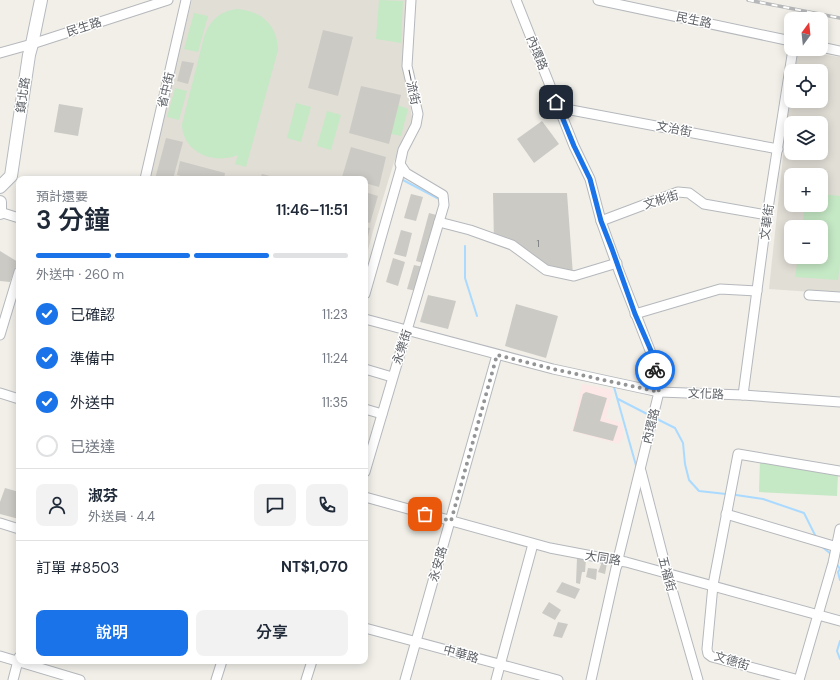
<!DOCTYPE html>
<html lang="zh-TW">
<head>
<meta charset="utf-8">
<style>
  body { margin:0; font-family:"DM Sans","Noto Sans TC",sans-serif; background:#f2f2f3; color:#1f2937; height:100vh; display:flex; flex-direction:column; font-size:15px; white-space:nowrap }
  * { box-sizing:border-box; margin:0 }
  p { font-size:13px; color:#747a83 }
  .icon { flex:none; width:22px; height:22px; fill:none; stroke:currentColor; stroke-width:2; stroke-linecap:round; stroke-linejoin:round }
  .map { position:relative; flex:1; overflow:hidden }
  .details { position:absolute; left:16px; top:176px; width:352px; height:488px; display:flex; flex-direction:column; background:#fff; border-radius:8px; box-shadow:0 2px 10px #0003 }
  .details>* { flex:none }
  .needle { width:26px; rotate:15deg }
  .controls { position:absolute; left:784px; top:12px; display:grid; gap:8px }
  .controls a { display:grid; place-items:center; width:44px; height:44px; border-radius:8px; background:#fff; box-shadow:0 2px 10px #0003; font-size:20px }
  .pin { position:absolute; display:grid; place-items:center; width:34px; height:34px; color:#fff; margin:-17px; border-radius:8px; box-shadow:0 2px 6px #0006 }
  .courier { position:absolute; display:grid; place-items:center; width:40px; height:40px; margin:-20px; border:3px solid #1a73e8; border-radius:50%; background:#fff; color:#222; box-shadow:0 1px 5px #0007 }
  .headline em { font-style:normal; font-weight:600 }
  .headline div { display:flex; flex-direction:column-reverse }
  .headline { display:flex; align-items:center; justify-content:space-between; height:68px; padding:0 20px }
  h1 { font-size:26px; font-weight:600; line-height:30px }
  .bar { display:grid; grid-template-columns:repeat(4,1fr); gap:6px 4px; align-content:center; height:48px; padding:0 20px }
  .bar i { height:5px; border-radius:3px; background:#e0e1e3 }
  .bar .selected { background:#1a73e8 }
  .bar p { grid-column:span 4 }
  .line { display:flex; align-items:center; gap:10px; padding:0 20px; border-top:1px solid #e0e1e3 }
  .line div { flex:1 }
  .round { display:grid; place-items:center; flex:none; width:42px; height:42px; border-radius:8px; background:#f2f2f3 }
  ol { padding:0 20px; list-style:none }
  li { display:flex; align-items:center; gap:12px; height:44px }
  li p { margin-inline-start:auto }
  li .icon { padding:4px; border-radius:50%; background:#1a73e8; color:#fff; stroke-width:4 }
  li:last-child { color:#747a83 }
  li i { width:22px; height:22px; border:2px solid #e0e1e3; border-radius:50% }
  .button { display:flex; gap:8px; margin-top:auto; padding:8px 20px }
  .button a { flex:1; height:46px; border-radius:8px; background:#1a73e8; color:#fff; font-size:16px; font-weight:600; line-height:46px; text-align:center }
  .button a+a { background:#f2f2f3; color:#1f2937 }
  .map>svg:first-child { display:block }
  .education { fill:#e1ded6; fill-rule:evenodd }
  .medical { fill:#fce8e6 }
  .green { fill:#c5e8c5 }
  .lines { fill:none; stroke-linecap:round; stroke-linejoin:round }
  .stream { stroke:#aadaff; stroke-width:2 }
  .building { fill:#cccac5 }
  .street-casing { stroke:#b5b8bc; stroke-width:11 }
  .secondary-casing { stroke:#b6babf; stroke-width:14 }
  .street { stroke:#fff; stroke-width:9 }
  .secondary { stroke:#fff; stroke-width:12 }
  .rail-casing { stroke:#b6b7b8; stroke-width:3.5 }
  .rail { stroke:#fff; stroke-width:2; stroke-dasharray:6; stroke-linecap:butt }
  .done { stroke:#929495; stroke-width:4; stroke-dasharray:0 7.2 }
  .route { stroke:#1a73e8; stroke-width:5 }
  .labels { text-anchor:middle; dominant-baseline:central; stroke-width:3; stroke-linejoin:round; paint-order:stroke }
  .number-label { font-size:10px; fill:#7a7d7f }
  .street-label { font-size:12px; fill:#5f6368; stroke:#fff }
</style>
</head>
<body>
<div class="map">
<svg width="840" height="680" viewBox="0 0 840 680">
  <rect width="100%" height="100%" fill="#f1efe8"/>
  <g class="education">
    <path d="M192,0h214l-3,66 10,56 -11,21 -8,19 -21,69 -8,30v-82h-219z"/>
    <path d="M794,50l46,7v237l-71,-5 22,-208v20h30v-30h-29zM791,123h30v30h-30zM791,175h30v30h-30zM791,227h30v30h-30z"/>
  </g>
  <path class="medical" d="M582,384l31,6 -7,28 16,5 2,14 -6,7 -46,-13z"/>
  <g class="green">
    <path d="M379,0l24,1 -2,42 -25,-4z"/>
    <path d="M236,9c24,1 42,16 42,41l-32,117 -11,-3 3,-9c-4,1 -8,3 -12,3 -22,3 -44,-11 -44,-34l22,-87c6,-16 14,-25 32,-28z"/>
    <path d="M194,13l14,3 -10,36 -14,-3z"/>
    <path d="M175,88l12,3 -8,29 -12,-3z"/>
    <path d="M296,103l15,4 -10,35 -14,-4z"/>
    <path d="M395,104l13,5 -7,27 -14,-3z"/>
    <path d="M327,111l14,4 -10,35 -14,-4z"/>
    <path d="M821,194l19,2v68l-2,16 -43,-3 3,-20h23v-30h-19l3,-22h16z"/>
    <path d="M760,460l78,13 -1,23 -78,-4z"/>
  </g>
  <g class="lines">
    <g class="stream">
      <path d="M401,179l40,21"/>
      <path d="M465,246v32l12,38"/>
      <path d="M614,387l23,82"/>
      <path d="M618,399l33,17"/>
      <path d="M655,418l20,10 8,15 2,21 4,16 10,11 27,3"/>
      <path d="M736,495l27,4 41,14 12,24"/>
      <path d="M821,546l10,8"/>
      <path d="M836,563l4,6 -2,3 2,8"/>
      <path d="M840,641l-3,10 3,8"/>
    </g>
  </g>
  <g class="building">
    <path d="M323,30l30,7 -15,59 -30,-8z"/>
    <path d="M182,61l12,2 -6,21 -11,-3z"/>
    <path d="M361,86l40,9 -12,49 -40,-11z"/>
    <path d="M59,104l24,4 -5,28 -24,-4z"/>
    <path d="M542,121l17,23 -25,19 -17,-24z"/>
    <path d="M166,138l17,4 -10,37h-18z"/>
    <path d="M351,147l35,10 -7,30 -14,-4v-4h-16l-7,-2z"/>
    <path d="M180,161l45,12 -1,6h-31l-16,-4z"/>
    <path d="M262,174l16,4v1h-18z"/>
    <path d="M365,192l13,4 -8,27 -5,-1z"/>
    <path d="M493,193h74l6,82 -23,-5 -39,-20 -17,-6z"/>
    <path d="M411,194l12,3 -7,24 -12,-3z"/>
    <path d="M429,213l15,4 -14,48 -14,-4z"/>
    <path d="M365,227l5,1 -4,18h-1z"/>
    <path d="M401,230l11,3 -6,24 -12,-3z"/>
    <path d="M0,251l18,11 -8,20 -10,-1z"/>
    <path d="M393,258l12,4 -7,24 -12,-4z"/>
    <path d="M414,265l14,3 -7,24 -14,-3z"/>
    <path d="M428,295l28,6 -8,28 -28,-7z"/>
    <path d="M516,304l42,12 -12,42 -41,-12z"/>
    <path d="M586,392l21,6 -7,23 18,5 -5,15 -40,-10 10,-37z"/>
    <path d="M5,488l14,4v27l-19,-5v-12z"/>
    <path d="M577,558l9,1 -1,13h-3l-2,12 -4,-1z"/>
    <path d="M602,562l5,1 -2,11 -7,-2z"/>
    <path d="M588,568l9,1 -1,11 -10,-3z"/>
    <path d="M562,582l18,7 -5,10 -19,-7z"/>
    <path d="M549,602l12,8 -6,10 -13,-7z"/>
    <path d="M558,622l10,2 -6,14 -9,-2z"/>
  </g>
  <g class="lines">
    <defs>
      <g id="street">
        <path d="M516,0l58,146 16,33 11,42 18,50 32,82 8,39 -40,163v6l-3,7 -25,112"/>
        <path d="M598,0l193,41"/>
        <path d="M821,47l19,4"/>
        <path d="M0,53l32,-9 136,-44"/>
        <path d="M571,110l207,39"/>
        <path d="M145,179l41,-179"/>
        <path d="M0,212l19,6"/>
        <path d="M601,221l77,-29 11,1 15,11 63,11"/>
        <path d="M439,222l31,8 42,15 34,25 28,6 43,-13"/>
        <path d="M365,294l36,-126"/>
        <path d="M809,295l31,2"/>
        <path d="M635,314l85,-25 37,2"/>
        <path d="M365,319l188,50 106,23 84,3 97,7"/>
        <path d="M0,335l19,-63"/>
        <path d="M365,369l27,8"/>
        <path d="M0,393l19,6"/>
        <path d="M743,395l24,-180 26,-166"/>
        <path d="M365,409l17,5"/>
        <path d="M641,471l26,101 31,108"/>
        <path d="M365,472l79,-267 -1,-10 -37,-22 -6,-9 3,-14 13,-25 2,-11 -11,-48 4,-66"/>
        <path d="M365,497l185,51 58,11 18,3 214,59"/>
        <path d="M726,514l111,33"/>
        <path d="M0,523l19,6"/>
        <path d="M365,628l193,52"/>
        <path d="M0,656l80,24"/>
        <path d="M13,680l6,-23"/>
        <path d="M216,680l6,-19"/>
        <path d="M306,680l6,-19"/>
        <path d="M405,680l92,-325"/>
        <path d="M496,680l37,-136"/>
        <path d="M799,680l-87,-23 -4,-3 -1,-5 6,-64 25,-131 102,17"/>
        <path d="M799,680l34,-117 7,-34"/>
      </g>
      <g id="secondary">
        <path d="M0,187l11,-11 18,-121 3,-11 9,-44"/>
        <path d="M0,202v11"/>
      </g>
    </defs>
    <use href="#street" class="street-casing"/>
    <use href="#secondary" class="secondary-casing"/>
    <use href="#street" class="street"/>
    <use href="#secondary" class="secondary"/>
    <defs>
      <path id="rail" d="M748,0l92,18"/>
    </defs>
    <use href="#rail" class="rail-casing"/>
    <use href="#rail" class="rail"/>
  </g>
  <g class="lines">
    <path class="done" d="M425,514l26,7 46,-166 56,14 106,23 -4,-22"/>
    <path class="route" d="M556,102l18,44 16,33 11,42 11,28 23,65 17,39 3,17"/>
  </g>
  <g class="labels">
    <g class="number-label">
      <text x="538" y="243">1</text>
    </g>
    <g class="street-label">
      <text transform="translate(694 20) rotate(12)">民生路</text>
      <text transform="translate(84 27) rotate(-18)">民生路</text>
      <text transform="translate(537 53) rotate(68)">內環路</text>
      <text transform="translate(412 87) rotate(78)">一流街</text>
      <text transform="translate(166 90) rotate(-77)">省中街</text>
      <text transform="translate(23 95) rotate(-82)">鎮北路</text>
      <text transform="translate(674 129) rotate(11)">文治街</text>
      <text transform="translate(661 200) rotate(-17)">文彬街</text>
      <text transform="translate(767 222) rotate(-82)">文華街</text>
      <text transform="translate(402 347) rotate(-72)">永樂街</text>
      <text transform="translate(706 394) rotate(2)">文化路</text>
      <text transform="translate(651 426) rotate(-76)">內環路</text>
      <text transform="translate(603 558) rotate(9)">大同路</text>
      <text transform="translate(438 564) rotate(-74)">永安路</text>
      <text transform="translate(667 574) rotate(75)">五福街</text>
      <text transform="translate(461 654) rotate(16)">中華路</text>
      <text transform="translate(732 661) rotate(17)">文德街</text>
    </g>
  </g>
</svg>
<div class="controls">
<a><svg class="needle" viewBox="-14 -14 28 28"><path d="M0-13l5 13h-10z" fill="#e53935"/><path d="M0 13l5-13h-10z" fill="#747a83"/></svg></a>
<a><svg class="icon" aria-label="locate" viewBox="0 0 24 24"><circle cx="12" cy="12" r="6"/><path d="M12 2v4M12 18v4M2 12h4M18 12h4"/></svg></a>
<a><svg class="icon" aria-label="layers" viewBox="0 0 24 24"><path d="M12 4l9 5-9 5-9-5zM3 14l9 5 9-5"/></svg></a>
<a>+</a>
<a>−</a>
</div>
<div class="pin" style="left:425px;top:514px;background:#ea580c"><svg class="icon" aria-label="bag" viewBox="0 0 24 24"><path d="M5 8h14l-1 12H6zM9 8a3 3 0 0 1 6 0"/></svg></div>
<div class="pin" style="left:556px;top:102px;background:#1f2937"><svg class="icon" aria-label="home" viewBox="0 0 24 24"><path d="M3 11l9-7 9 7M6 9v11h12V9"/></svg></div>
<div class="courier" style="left:655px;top:370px"><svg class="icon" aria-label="bike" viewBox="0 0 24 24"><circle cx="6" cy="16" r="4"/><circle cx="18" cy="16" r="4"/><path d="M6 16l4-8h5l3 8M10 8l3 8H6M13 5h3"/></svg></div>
<section class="details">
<div class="headline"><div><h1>3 分鐘</h1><p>預計還要</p></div><em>11:46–11:51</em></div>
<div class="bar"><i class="selected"></i><i class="selected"></i><i class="selected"></i><i></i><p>外送中 · 260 m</p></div>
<ol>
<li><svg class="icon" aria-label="check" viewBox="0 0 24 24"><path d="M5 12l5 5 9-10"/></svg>已確認<p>11:23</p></li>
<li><svg class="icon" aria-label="check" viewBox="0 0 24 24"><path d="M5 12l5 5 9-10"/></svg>準備中<p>11:24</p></li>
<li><svg class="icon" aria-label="check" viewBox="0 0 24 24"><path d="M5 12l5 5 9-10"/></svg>外送中<p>11:35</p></li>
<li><i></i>已送達</li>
</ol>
<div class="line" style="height:72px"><a class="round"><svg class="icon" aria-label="person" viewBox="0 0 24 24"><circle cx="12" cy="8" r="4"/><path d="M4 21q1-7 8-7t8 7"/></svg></a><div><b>淑芬</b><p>外送員 · 4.4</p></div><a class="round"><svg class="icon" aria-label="chat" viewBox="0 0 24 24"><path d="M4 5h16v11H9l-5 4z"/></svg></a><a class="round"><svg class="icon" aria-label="phone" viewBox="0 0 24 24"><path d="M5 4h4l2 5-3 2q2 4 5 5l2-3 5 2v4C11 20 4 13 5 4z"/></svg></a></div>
<div class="line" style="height:52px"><div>訂單 #8503</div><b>NT$1,070</b></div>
<div class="button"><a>說明</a><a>分享</a></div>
</section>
</div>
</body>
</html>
